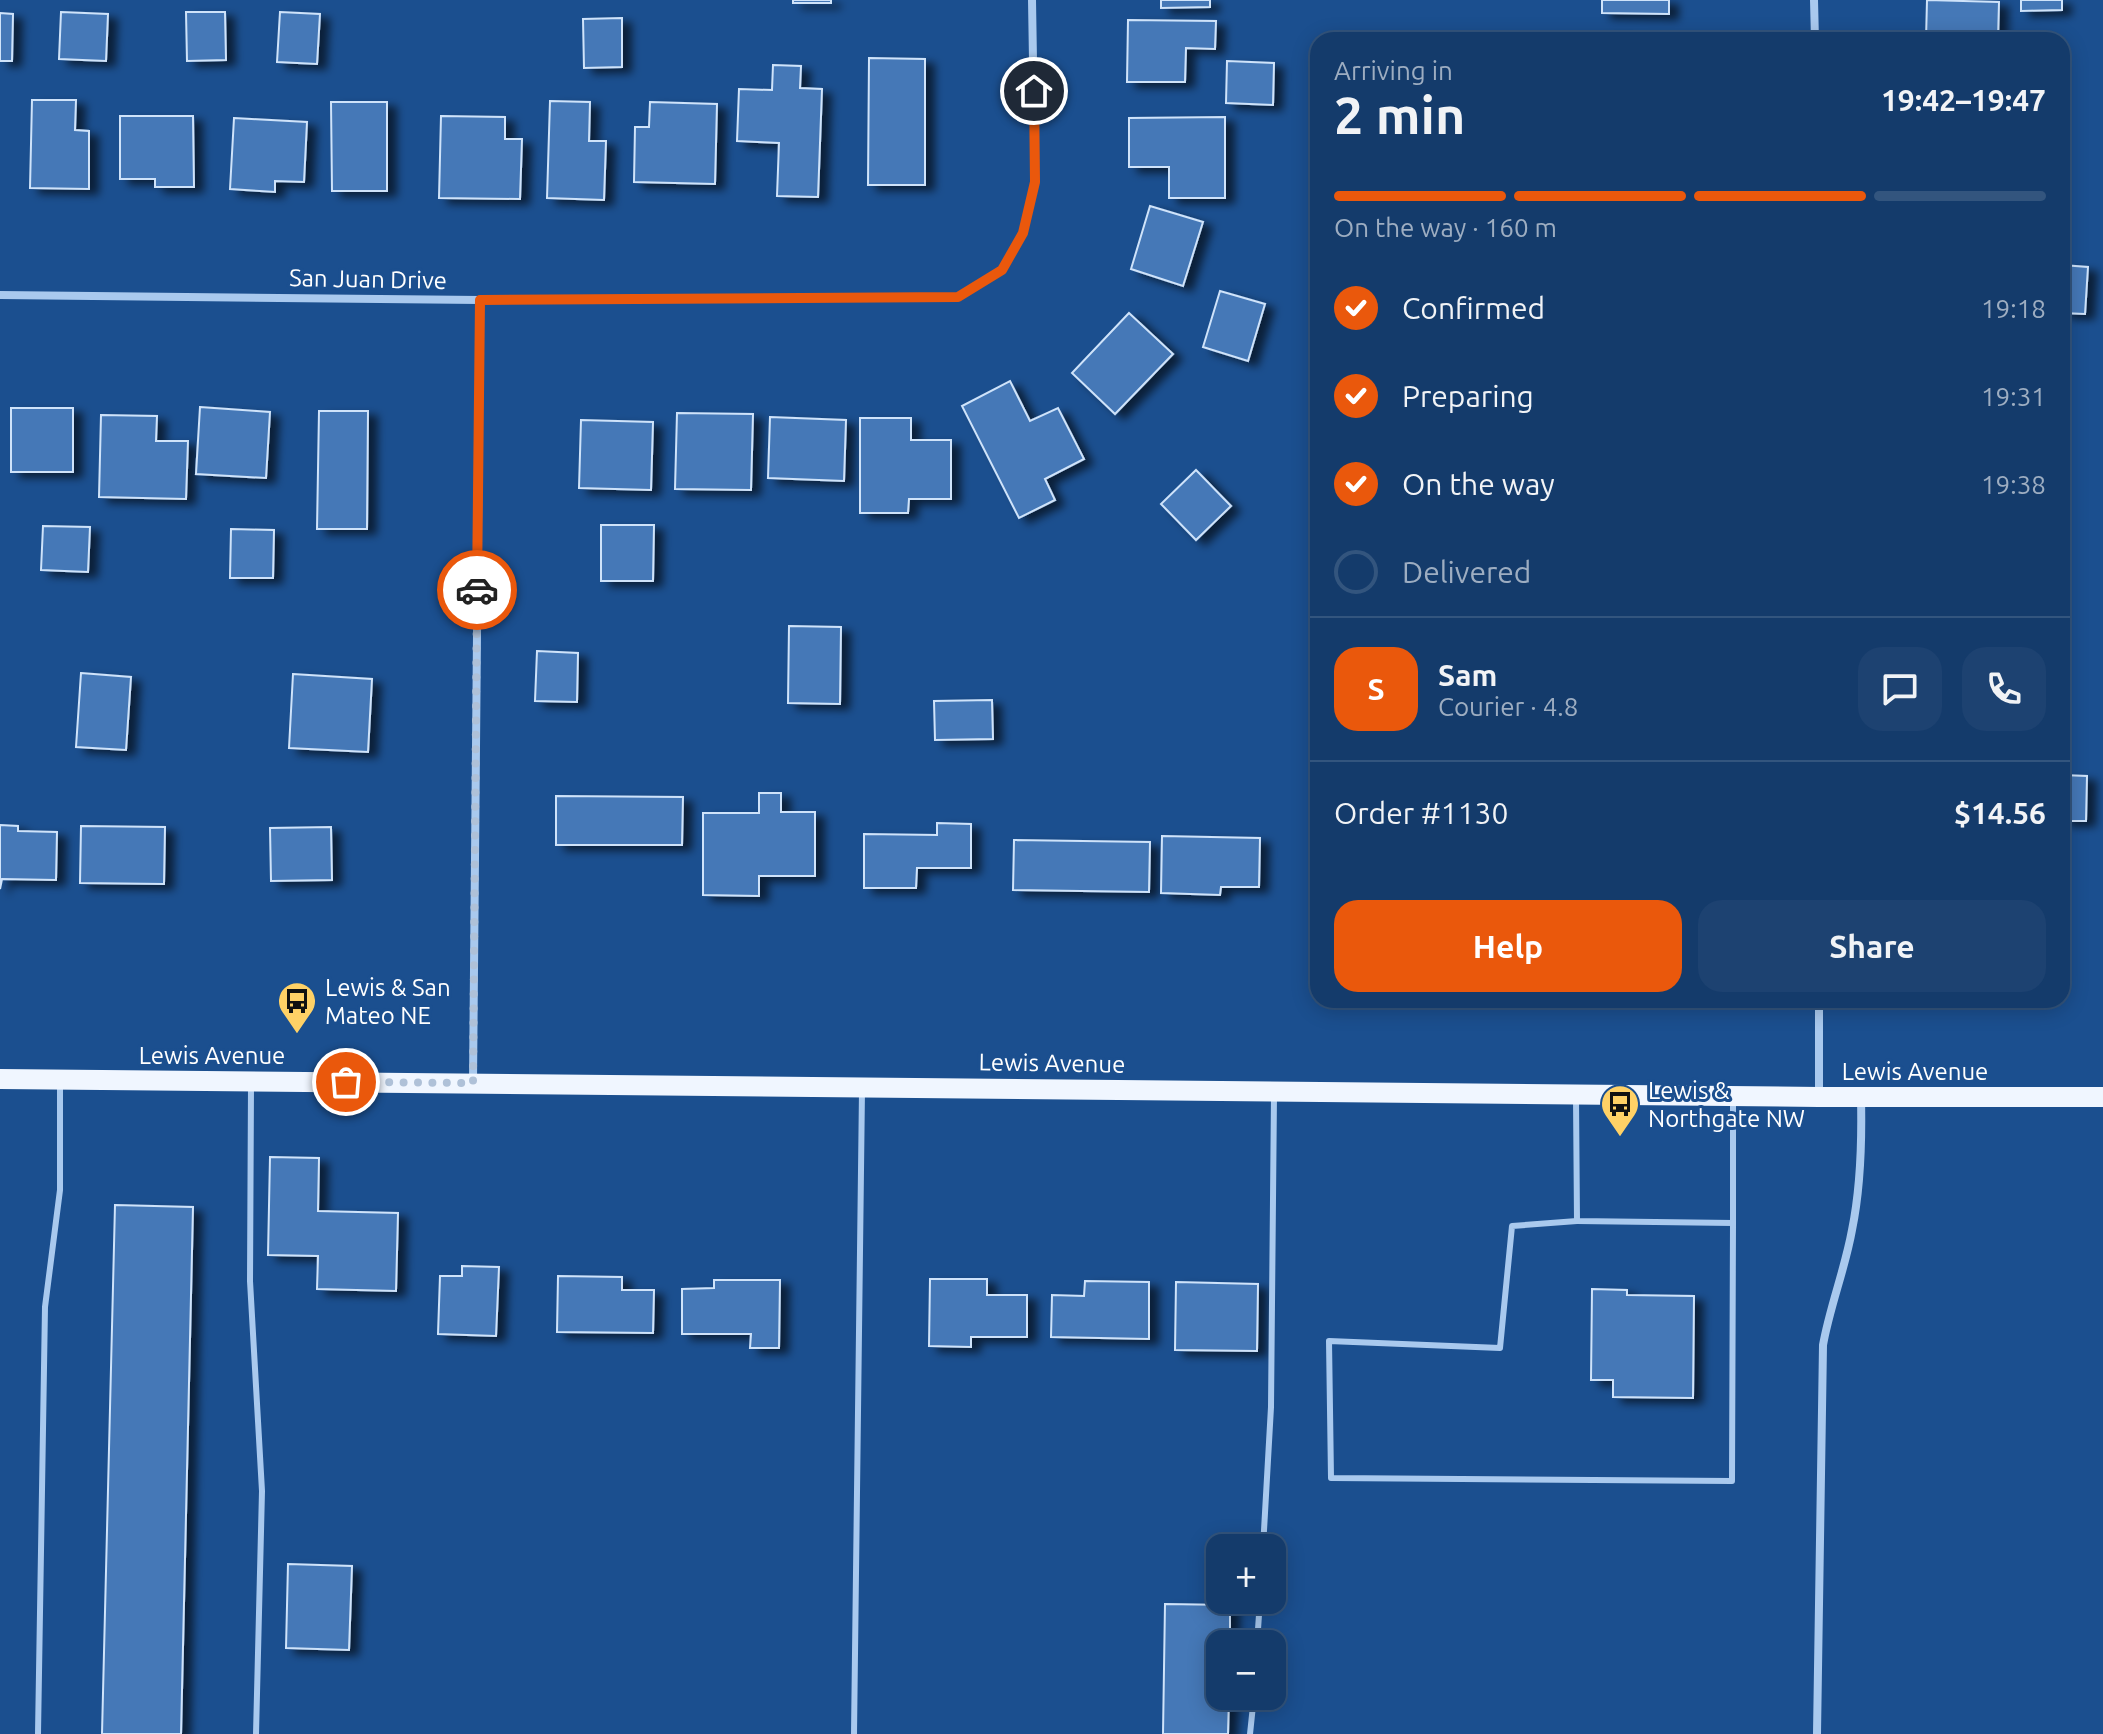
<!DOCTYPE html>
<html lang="en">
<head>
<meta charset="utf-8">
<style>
  body { margin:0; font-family:Ubuntu,sans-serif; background:#1d4271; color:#f1f3f6; height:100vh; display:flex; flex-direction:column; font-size:30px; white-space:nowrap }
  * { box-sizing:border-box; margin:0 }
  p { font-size:26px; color:#9dadc1 }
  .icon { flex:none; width:44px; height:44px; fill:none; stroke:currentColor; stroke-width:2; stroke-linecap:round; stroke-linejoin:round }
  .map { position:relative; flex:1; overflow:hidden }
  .drawer { position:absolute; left:1310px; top:32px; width:760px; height:976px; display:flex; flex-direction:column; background:#143b6b; border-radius:24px; box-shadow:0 4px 20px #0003,0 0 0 2px #33557e }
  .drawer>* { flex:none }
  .tools { position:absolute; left:1206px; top:1534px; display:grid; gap:16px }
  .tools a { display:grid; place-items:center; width:80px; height:80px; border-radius:16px; background:#143b6b; box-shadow:0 4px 20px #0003,0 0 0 2px #33557e; font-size:40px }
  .pin { position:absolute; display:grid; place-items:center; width:68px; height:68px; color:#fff; margin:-34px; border:4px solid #fff; border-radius:50%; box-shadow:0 2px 8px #0007 }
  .courier { position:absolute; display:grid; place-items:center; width:80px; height:80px; margin:-40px; border:6px solid #ea580c; border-radius:50%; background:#fff; color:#222; box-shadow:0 2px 10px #0007 }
  .head em { font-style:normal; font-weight:700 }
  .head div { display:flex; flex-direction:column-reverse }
  .head { display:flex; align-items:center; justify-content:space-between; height:136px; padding:0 24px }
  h1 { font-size:52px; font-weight:700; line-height:60px }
  .bar { display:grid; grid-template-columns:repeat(4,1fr); gap:12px 8px; align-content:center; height:96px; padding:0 24px }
  .bar i { height:10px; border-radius:6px; background:#33557e }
  .bar .selected { background:#ea580c }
  .bar p { grid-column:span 4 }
  .line { display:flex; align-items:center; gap:20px; padding:0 24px; border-top:2px solid #33557e }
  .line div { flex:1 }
  .round { display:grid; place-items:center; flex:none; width:84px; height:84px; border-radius:24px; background:#1d4271 }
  ol { padding:0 24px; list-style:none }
  li { display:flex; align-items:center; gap:24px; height:88px }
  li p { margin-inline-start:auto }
  li .icon { padding:8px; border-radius:50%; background:#ea580c; color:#fff; stroke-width:4 }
  li:last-child { color:#9dadc1 }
  li i { width:44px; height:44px; border:4px solid #33557e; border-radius:50% }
  .button { display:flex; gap:16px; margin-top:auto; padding:16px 24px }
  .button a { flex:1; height:92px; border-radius:24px; background:#ea580c; color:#fff; font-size:32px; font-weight:700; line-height:92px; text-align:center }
  .button a+a { background:#1d4271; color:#f1f3f6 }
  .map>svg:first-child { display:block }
  .building { fill:#4478b7; stroke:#cfe3fa; stroke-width:2; filter:url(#shadow) }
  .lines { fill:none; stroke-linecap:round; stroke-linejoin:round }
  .service { stroke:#a9c9ee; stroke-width:6 }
  .minor { stroke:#a9c9ee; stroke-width:8 }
  .primary { stroke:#f0f6ff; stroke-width:20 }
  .done { stroke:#afc1d8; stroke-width:8; stroke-dasharray:0 14.4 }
  .route { stroke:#ea580c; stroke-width:10 }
  .labels { text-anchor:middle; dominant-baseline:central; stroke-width:6; stroke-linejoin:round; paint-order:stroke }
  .street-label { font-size:24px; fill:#fff; stroke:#1b4f8f }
  .poi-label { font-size:24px; fill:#fff; stroke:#1b4f8f; text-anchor:start }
</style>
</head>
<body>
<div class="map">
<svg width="2103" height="1734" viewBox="0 0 2103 1734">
  <defs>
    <filter id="shadow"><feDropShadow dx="9" dy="5" stdDeviation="4" flood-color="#0009"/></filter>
  </defs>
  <rect width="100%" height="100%" fill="#1b4f8f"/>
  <g class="building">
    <rect x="793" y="0" width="38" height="3"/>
    <path d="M1161,0h49v7l-49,1z"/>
    <path d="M1602,0h67v14l-67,-1z"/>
    <path d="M1927,0l72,2 -1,38h-72z"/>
    <path d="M2021,0h41v10l-41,1z"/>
    <path d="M61,12l47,2 -2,47 -47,-2z"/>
    <path d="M186,12h39l1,48 -39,1z"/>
    <path d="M280,12l40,2 -3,50 -40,-2z"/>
    <path d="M0,13l13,1 -1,47h-12z"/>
    <path d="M622,18v49l-38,1 -1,-49z"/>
    <path d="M1128,20l88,1 -1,28 -29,-1 -1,34h-58z"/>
    <path d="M1602,33l85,2 -1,5h-84z"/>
    <path d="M869,58l56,1v126h-57z"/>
    <path d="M1227,61l47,2 -1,42 -47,-2z"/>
    <path d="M773,65l28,1 -1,22 22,1 -4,108 -41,-1 2,-53 -42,-2 2,-52 33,1z"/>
    <path d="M32,100h44l-1,30 14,1v58l-59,-1z"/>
    <path d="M550,101l40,1 -1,39h17l-2,59 -57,-2z"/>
    <path d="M331,102h56v89h-55z"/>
    <path d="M650,102l67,2 -2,80 -81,-2 1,-55h14z"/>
    <path d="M120,116h73l1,71h-39v-8h-35z"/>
    <path d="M441,116l64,1v22h17l-2,60 -81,-1z"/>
    <path d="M1225,117v81h-56v-31h-40v-49z"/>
    <path d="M234,118l73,4 -3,60 -29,-1v11l-45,-3z"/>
    <path d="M1150,206l53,16 -20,64 -52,-17z"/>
    <path d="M2062,265l26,2 -3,47 -23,-1z"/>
    <path d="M1220,291l45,13 -17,57 -45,-14z"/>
    <path d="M1129,313l44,41 -58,60 -43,-41z"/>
    <path d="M1010,381l20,40 28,-13 26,51 -39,20 10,21 -36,18 -57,-112z"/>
    <path d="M200,407l70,5 -4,66 -70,-4z"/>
    <rect x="11" y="408" width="62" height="64"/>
    <path d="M319,411h49l-1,118h-50z"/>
    <path d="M677,413l76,1 -2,76 -76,-1z"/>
    <path d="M101,415l56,1 -1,25h32l-2,58 -87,-2z"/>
    <path d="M770,417l76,3 -2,61 -76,-3z"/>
    <path d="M860,418h51v22h40v59h-42l-1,14h-48z"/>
    <path d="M581,420l72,2 -2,68 -72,-2z"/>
    <path d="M1196,470l35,36 -35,34 -35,-36z"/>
    <path d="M601,525h53l-1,56h-52z"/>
    <path d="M43,526l47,1 -2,45 -47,-2z"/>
    <path d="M231,529l43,1 -1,48h-43z"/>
    <path d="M789,626l52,1 -1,77 -52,-1z"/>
    <path d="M537,651l41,2 -1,49 -42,-1z"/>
    <path d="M81,673l50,4 -5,73 -50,-3z"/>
    <path d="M293,674l79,5 -4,73 -79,-4z"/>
    <path d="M992,700l1,39 -58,1 -1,-39z"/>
    <path d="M2062,775l25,1 -1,45h-24z"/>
    <path d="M759,793h22v19h34v64h-56v20l-56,-1v-82h56z"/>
    <path d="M556,796l127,1 -1,48h-126z"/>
    <path d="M937,823l34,1v44h-54l-1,20h-52v-54l73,1z"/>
    <path d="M0,825l18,1v5l39,1 -1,48 -54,-1 -2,10z"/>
    <path d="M81,826l84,1 -1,57 -84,-1z"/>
    <path d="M331,827l1,53 -61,1 -1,-53z"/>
    <path d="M1162,836l98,2 -1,49h-38l-1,8 -59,-2z"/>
    <path d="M1014,840l136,2 -1,50 -136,-2z"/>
    <path d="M270,1157l49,1 -1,53 80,2 -2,78 -79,-2 1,-33 -50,-1z"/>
    <path d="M115,1205l78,2 -12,527h-79z"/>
    <path d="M462,1266l37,1 -3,69 -58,-2 2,-58h22z"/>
    <path d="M558,1276l64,1v13h32l-1,43 -96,-1z"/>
    <path d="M930,1279h57v16h40v42h-56v10l-42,-1z"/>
    <path d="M714,1280h66l-1,68h-29l1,-14h-69v-45l32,-1z"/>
    <path d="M1085,1281l64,1v57l-98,-2 1,-42 32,1z"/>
    <path d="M1176,1282l82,2 -1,67 -82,-1z"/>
    <path d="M1592,1289l35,1v5l67,1 -1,102 -80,-1v-17h-22z"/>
    <path d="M288,1564l64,2 -3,84 -63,-2z"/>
    <path d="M1165,1604l65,1v39h-10v52h9l-1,38h-65z"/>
  </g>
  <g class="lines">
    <g class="service">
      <path d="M251,1086l-1,195 12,210 -6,243"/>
      <path d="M1576,1098l1,123 156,2v-123"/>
      <path d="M1577,1221l-65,5 -12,122 -171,-7 2,137 401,3 1,-258"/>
      <path d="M1263,1548l8,-141 3,-312"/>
      <path d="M1257,1644l3,-44"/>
      <path d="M38,1734l7,-427 15,-117v-107"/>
      <path d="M854,1734l8,-644"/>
      <path d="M1250,1734l4,-38"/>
    </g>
    <g class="minor">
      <path d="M1814,0l1,40"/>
      <path d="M0,295l480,5 478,-3 44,-27 21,-37 12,-51 -3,-182"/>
      <path d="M1819,1000v96"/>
      <path d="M473,1082l7,-782"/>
      <path d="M1817,1734l6,-389c7,-39 22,-76 29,-115 9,-44 10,-87 9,-131"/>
    </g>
    <path class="primary" d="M0,1079l1819,18h284"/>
  </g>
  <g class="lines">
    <path class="done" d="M346,1082l127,1 4,-493"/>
    <path class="route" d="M477,590l3,-290 478,-3 44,-27 21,-37 12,-51 -1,-91"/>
  </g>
  <defs>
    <symbol id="bus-pin" viewBox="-11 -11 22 30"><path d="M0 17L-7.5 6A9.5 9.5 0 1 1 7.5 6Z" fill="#ffd166" stroke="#1b4f8f"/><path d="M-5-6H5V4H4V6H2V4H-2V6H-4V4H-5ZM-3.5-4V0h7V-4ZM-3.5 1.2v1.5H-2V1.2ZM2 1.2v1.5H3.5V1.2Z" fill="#111"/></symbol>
  </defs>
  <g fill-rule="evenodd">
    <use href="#bus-pin" x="275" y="979" width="44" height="60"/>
    <use href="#bus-pin" x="1598" y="1082" width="44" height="60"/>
  </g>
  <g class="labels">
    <g class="street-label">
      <text transform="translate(368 279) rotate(1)">San Juan Drive</text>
      <text x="212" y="1055">Lewis Avenue</text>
      <text transform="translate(1052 1063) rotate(1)">Lewis Avenue</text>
      <text x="1915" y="1071">Lewis Avenue</text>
    </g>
    <g class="poi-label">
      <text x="325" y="987">Lewis &amp; San<tspan x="325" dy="28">Mateo NE</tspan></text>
      <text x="1648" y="1090">Lewis &amp;<tspan x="1648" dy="28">Northgate NW</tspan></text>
    </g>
  </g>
</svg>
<div class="tools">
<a>+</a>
<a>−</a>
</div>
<div class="pin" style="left:346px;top:1082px;background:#ea580c"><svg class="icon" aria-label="bag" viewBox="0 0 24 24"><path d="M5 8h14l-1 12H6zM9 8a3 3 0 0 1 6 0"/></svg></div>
<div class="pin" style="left:1034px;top:91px;background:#1f2937"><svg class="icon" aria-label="home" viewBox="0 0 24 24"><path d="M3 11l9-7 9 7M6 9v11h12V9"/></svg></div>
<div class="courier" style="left:477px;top:590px"><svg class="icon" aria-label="car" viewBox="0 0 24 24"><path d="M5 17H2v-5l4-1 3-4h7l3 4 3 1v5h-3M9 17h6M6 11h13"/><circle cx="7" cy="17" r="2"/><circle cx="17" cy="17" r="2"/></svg></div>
<section class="drawer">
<div class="head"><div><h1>2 min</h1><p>Arriving in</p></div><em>19:42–19:47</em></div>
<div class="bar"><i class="selected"></i><i class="selected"></i><i class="selected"></i><i></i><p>On the way · 160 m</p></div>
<ol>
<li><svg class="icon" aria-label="check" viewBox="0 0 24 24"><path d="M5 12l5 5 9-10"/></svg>Confirmed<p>19:18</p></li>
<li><svg class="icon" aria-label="check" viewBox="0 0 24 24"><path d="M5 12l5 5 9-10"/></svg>Preparing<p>19:31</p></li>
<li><svg class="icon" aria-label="check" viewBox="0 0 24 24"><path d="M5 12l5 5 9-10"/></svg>On the way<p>19:38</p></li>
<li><i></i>Delivered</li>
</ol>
<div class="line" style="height:144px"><b class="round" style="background:#ea580c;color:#fff">S</b><div><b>Sam</b><p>Courier · 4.8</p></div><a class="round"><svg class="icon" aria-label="chat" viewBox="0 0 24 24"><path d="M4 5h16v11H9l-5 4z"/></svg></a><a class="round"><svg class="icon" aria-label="phone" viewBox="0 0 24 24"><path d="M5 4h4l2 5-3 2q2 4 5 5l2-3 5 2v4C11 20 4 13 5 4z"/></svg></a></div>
<div class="line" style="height:104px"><div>Order #1130</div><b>$14.56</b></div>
<div class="button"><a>Help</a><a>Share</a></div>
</section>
</div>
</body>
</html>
